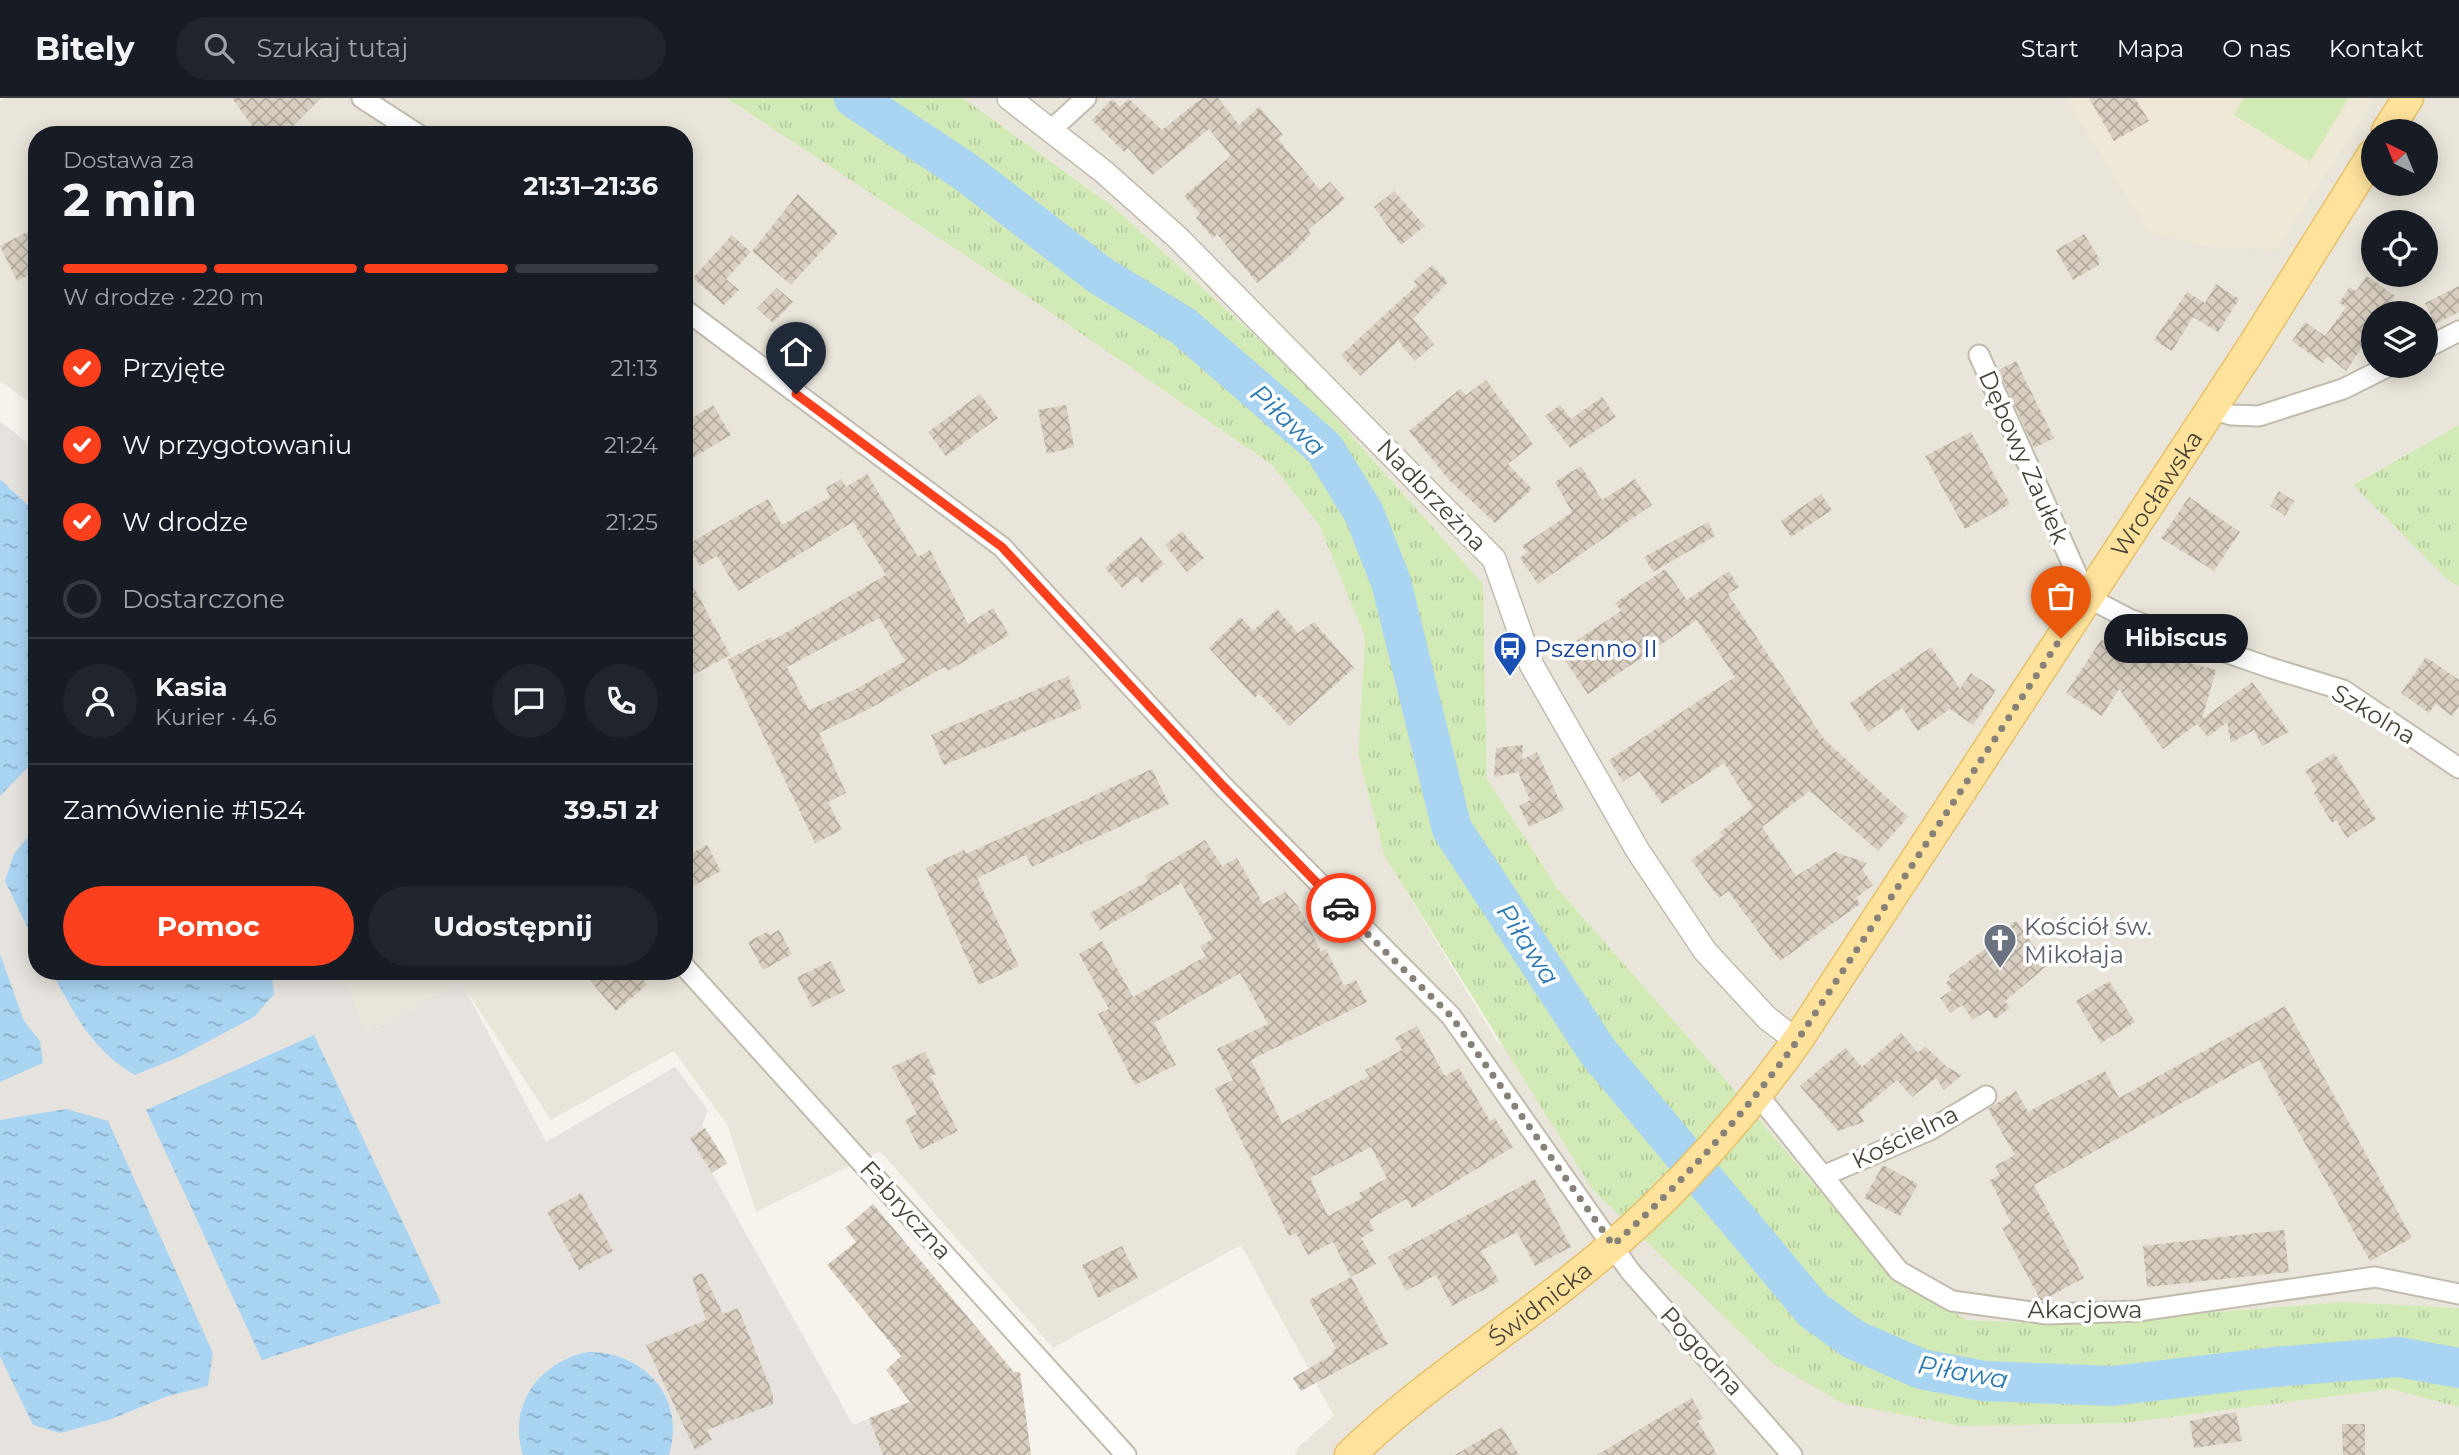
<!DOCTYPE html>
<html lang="pl">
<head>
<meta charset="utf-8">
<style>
  body { margin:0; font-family:Montserrat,sans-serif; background:#20242c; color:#f1f3f6; height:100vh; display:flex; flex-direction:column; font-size:26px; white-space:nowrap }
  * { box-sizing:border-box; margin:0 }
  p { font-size:23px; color:#9ea1a6 }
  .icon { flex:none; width:38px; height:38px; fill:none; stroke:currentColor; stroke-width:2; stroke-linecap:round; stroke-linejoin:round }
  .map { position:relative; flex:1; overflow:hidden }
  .details { position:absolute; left:28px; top:28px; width:665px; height:854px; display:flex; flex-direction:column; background:#171b24; border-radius:28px; box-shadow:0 4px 18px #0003 }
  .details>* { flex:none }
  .needle { width:46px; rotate:317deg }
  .tools { position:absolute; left:2361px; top:21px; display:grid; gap:14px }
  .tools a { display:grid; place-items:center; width:77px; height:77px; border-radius:50%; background:#171b24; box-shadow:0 4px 18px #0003; font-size:35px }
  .pin { position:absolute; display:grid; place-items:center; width:60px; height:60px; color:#fff; margin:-72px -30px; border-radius:50% 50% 50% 0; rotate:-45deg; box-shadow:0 0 7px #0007 }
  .pin .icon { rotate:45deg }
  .courier { position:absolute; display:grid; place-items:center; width:70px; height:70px; margin:-35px; border:5px solid #fc3f1d; border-radius:50%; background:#fff; color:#222; box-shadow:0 2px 9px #0007 }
  .bubble { position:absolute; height:49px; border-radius:24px; background:#171b24; box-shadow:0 4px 18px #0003; font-size:23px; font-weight:700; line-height:49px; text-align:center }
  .summary em { font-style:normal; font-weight:700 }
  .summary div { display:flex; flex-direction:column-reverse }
  .summary { display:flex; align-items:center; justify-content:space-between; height:119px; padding:0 35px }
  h1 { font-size:46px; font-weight:700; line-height:52px }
  .bar { display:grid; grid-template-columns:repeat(4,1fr); gap:10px 7px; align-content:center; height:84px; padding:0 35px }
  .bar i { height:9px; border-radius:5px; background:#363941 }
  .bar .selected { background:#fc3f1d }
  .bar p { grid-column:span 4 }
  .line { display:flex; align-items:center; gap:18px; padding:0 35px; border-top:2px solid #363941 }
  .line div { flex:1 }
  .round { display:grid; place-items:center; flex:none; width:74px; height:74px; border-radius:37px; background:#20242c }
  ol { padding:0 35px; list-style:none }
  li { display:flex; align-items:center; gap:21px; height:77px }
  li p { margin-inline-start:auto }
  li .icon { padding:7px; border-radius:50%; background:#fc3f1d; color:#fff; stroke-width:4 }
  li:last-child { color:#9ea1a6 }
  li i { width:38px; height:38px; border:4px solid #363941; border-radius:50% }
  .action { display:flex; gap:14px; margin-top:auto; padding:14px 35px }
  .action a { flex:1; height:80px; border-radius:42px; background:#fc3f1d; color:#fff; font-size:28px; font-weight:700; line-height:80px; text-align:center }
  .action a+a { background:#20242c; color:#f1f3f6 }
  header { display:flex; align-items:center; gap:42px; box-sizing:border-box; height:98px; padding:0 35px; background:#171b24; border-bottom:2px solid #363941 }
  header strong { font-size:33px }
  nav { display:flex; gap:38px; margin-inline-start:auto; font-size:24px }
  .search { width:490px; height:63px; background:#20242c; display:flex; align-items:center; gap:18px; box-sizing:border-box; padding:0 24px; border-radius:38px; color:#9ea1a6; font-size:26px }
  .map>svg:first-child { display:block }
  .residential { fill:#eae5da; fill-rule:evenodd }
  .industrial { fill:#e6e2dd }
  .education { fill:#efe8d6 }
  .grass { fill:url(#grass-tufts) }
  .pitch { fill:#d2eab5 }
  .water { fill:url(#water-ripples) }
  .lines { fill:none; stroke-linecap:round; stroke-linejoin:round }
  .river { stroke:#a9d4f2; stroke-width:40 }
  .building { fill:url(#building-cross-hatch); fill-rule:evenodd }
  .minor-casing { stroke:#c2bbae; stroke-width:23 }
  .tertiary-casing { stroke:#c2bbae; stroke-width:26 }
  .primary-casing { stroke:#e6c16a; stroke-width:33 }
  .minor { stroke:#fff; stroke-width:19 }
  .tertiary { stroke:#fff; stroke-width:23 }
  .primary { stroke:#ffe39c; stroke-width:30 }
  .done { stroke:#878178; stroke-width:7; stroke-dasharray:0 12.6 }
  .route { stroke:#fc3f1d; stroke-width:9 }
  .labels { text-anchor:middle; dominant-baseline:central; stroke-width:7; stroke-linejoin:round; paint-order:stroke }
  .street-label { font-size:24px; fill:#4b4439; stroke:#fff }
  .transit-label { font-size:24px; fill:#164399; stroke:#fff; text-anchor:start }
  .worship-label { font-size:24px; fill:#5b616d; stroke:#fff; text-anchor:start }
  .water-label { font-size:26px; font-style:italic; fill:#2e7ab2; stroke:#fff }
</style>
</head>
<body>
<header>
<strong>Bitely</strong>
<div class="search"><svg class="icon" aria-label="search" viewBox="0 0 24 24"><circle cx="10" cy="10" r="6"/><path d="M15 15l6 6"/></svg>Szukaj tutaj</div>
<nav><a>Start</a><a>Mapa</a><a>O nas</a><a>Kontakt</a></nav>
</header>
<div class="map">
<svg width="2459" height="1357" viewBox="0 0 2459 1357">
  <defs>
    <pattern id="grass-tufts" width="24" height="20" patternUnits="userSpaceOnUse" patternTransform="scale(1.75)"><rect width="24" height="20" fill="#d2eab5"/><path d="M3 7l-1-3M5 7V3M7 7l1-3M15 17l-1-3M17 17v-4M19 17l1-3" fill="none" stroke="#b6ca9c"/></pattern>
    <pattern id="water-ripples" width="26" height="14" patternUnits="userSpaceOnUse" patternTransform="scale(1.75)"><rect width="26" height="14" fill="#a9d4f2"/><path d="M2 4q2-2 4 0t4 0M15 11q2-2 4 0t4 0" fill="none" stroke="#8caec5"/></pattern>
    <pattern id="building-cross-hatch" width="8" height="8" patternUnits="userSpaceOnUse" patternTransform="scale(1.75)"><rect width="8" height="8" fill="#d8cfc1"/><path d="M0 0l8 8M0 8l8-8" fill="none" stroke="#b1aa9e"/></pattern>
  </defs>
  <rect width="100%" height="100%" fill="#f6f3ec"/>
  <g class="residential">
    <path d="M6,0h720l299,197 247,170 47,60 46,112 -7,117 26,101 113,186 463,385 165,-3 265,-34 69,18v48h-1164l4,-9 35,-30 -93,-171 -188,103 -173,-197 -124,61 -28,-86 -54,-75 -123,69 -89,-136 -97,49 -24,-62h343v-836h-647v273l-37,-27v-280z"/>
    <path d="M963,0h1496v327l-106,60 97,97 9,4v722l-117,-6 -281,22 -94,-4 -73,-41 -170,-201 -166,-189 -71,-110 -4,-195 -188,-212 -180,-164zM2373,33h53v53h-53zM2373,124h53v53h-53zM2373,215h53v53h-53z"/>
  </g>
  <path class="industrial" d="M0,323l37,30v520h304l25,62 96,-50 84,159 129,-75 33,43 -6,16 25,37 -15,10 141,252 57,-23 62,53h-972z"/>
  <path class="education" d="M2066,0h309l-99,152 -64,-3 -63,-15z"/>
  <g class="grass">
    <path d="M726,0h237l152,110 180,164 188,212 4,195 71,110 166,189 170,201 73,41 94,4 281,-22 117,6v99l-69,-18 -265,34 -165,3 -118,-23 -71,-41 -178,-172 -209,-335 -26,-101 7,-117 -46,-112 -47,-60 -247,-170z"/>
    <path d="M2459,327v161l-9,-4 -97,-97z"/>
  </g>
  <path class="pitch" d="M2244,0h105l-39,64 -76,-47z"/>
  <g class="water">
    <path d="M0,381l37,35v244l-37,38z"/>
    <path d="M37,728v121l-32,-66 9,-27z"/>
    <path d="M0,856l24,67 16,20 3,22 -43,19z"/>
    <path d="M51,873h220l3,23 -20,23 -75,40 -44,18c-45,-27 -59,-59 -84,-104z"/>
    <path d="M314,937l127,268 -179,57 -116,-250z"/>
    <path d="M66,1011l42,12 105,232 -5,33 -40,10 -59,24 -49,13 -27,-8 -33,-69v-236z"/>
    <path d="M588,1254c57,0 98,46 81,103h-146c-16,-50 16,-93 65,-103z"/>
  </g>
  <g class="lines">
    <path class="river" d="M854,0l109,72 138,106 82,50 141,122 40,65 27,69 61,247 146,223 215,258 40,29 68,30 63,12 128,5 162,-19 124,-10 61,11"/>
  </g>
  <g class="building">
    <path d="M232,0h89l-37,37h-25z"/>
    <path d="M1202,0h16l21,27 20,-18 24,28 -5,4 42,51 10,-8 15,17 -37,31 3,4 -18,19 -36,30 -40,-49 -4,4 -17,-20 4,-4 -16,-18 47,-40 -22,-27 -57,46 -24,-27 -4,4 -32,-32 20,-21 8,8 9,-8 33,31z"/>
    <path d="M2089,0h46l14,23 -35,20z"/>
    <path d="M1394,93l31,35 -24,19 -27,-38z"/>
    <path d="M798,96l40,39 -47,52 -39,-34z"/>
    <path d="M37,129v44l-20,10 -17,-35z"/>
    <path d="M2084,136l15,24v7l-26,15 -17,-30z"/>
    <path d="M732,137l19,17 -25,27 13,11 -15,15 -31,-27z"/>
    <path d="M1432,167l16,17 -35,37 21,25 -19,17 -17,-20 -38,35 -19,-21 76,-70 -3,-4z"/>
    <path d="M2367,178l28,20 -11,17h-11v17l-27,41 -18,-15 -5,7 -31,-22 13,-19 20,14 21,-29 -7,-4 11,-16 6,4z"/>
    <path d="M2216,186l23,15 -21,33 -25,-15 -21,34 -18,-11 33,-48 18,11z"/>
    <path d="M2459,188v26l-24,12 -10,-21z"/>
    <path d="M777,190l16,14 -20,21 -16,-15z"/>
    <path d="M2016,263l38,77 -20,10 -35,-78z"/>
    <path d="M1486,282l47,64 -25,20 24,25 -37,34 -46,-43 -40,-49 51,-42 6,6z"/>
    <path d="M980,296l18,24 -52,38 -18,-24z"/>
    <path d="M1602,299l14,20 -46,31 -25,-32 15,-11 11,14z"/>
    <path d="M713,307l18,30 -47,28v-40z"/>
    <path d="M1066,307l8,42 -27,7 -9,-44z"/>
    <path d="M1971,334l39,72 -45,25 -40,-73z"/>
    <path d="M1581,368l21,34 33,-21 17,26 -114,79 -18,-26 7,-6 -5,-6 50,-34 -17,-30z"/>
    <path d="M867,376l51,83 12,-7 38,74 25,-16 16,27 -61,36 -4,-4 -75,42 -50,24 27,60 -18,9 14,28 -27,13 -88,-183 44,-23 2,3 113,-65 -33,-53 -115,69 -21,-35 -17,10 -12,-22 80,-45 14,26 48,-28 -4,-9 15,-9 5,8zM879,520l26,43 -49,28 -47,21 -22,-43z"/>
    <path d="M2279,393l15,10 -9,15 -15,-10z"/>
    <path d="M1821,396l11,16 -41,27 -10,-16z"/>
    <path d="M2189,399l51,35 -26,39 -53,-33z"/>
    <path d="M1708,424l7,14 -62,36 -9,-15z"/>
    <path d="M1182,433l22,27 -17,14 -22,-27z"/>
    <path d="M1141,439l23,27 -22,19 -5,-7 -15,12 -17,-20z"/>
    <path d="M684,471l46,86 -46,25z"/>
    <path d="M1665,471l22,31 42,-29 10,16 -11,7 95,144 85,79 -30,34 -68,-60 -48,36 34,49 39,-24 32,11 -5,6 11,16 -17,13 4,6 -80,57 -52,-70 -9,7 -28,-38 32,-24 -3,-4 33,-24 -29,-45 -62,41 -23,-33 -16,11 -14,-22 126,-83 -38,-57 -109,74 -29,-42 62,-41 -6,-8z"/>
    <path d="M1277,511l21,24 16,-11 40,46 -65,58 -30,-33 -4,5 -46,-50 32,-31 12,14z"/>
    <path d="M2101,542l115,30 -14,49 50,-37 37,50 -27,14 -8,-16 -23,13 -4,-21 -19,15 -11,-13 -34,25 -44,-60 -17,27 -36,-23z"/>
    <path d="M1931,549l29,42 11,-16 25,17 -23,35 -23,-16 -32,22 -16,-23 -34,24 -18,-29z"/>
    <path d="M2426,559l33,23v26l-7,10 -16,-12 -7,9 -28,-20z"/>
    <path d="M1068,578l14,32 -138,57 -13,-30z"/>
    <path d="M1523,647l-1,15 15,-8 27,58 -35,17 -10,-21 11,-6 -12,-28 -24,5 2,-29z"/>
    <path d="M2334,655l42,66 -29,19 -11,-18 -4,3 -18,-30 3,-3 -12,-19z"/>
    <path d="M1152,671l17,35 -137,63 -6,-12 -49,23 42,88 -40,19 -53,-117 38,-18 2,4z"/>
    <path d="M1205,742l17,26 15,-8 26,46 22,-12 12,13 24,46 5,-2 18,37 12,-6 11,22 -116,58 31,63 87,-47 -4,-6 37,-20 -7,-12 22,-12 28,50 14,-8 31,53 5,-3 18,29 -101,61 -6,-9 -37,21 5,10 -13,8 15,26 -25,13 -18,-35 -25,13 -12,-22 -7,3 -74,-148 18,-8 -16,-31 51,-25 -28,-51 -86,50 22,42 -41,20 -37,-71 11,-5 -30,-55 23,-13 31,56 73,-41 -6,-10 13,-7 -32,-56 -81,47 -10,-17 58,-32 -3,-5zM1371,1049l16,31 -28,15 3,5 -34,18 -18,-38z"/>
    <path d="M707,747l14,26 -37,20v-34z"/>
    <path d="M2016,823l32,44 -43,36 5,7 -15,11 -7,-9 -15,10 -11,-15 -11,8 -11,-15 12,-8 -6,-7 4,-4 -1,-3 45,-34 -2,-4z"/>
    <path d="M779,832l13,24 -29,16 -15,-28 19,-10 3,3z"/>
    <path d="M831,863l14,30 -33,16 -15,-30z"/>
    <path d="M582,873h53l12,14 -31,26z"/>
    <path d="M2109,883l26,41 -34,21 -25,-42z"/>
    <path d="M2285,908l127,232 -42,23 -111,-201 -225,125 50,93 -43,23 -39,-73 9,-5 -21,-43 10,-5 -5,-9 20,-11 -27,-46 28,-18 12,21 77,-41 14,27z"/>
    <path d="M1901,935l17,20 7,-7 22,21 15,8 -18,15 -8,-12 -24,19 -15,-17 -38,32 5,10 -26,9 -38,-45 45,-38 17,19z"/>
    <path d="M925,954l11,22 -6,2 28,55 -38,19 -15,-30 12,-6 -25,-47z"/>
    <path d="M705,1030l22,35 -15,10 -22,-35z"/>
    <path d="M1883,1067l35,19 -18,32 -36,-18z"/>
    <path d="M1535,1081l36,68 -36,19 -18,-34 -36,19 18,30 -12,7 -35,18 -16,-31 -30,16 -18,-34z"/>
    <path d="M581,1095l32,58 -34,19 -32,-58z"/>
    <path d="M873,1106l141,168h6l11,83h-148l-14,-37 41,-16 -24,-32 15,-14 -74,-91 29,-23 -11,-14z"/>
    <path d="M2284,1132l5,42 -142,15 -4,-41z"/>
    <path d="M1122,1148l16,32 -40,20 -16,-33z"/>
    <path d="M703,1175l20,41 15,-6 35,86v10l-66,26 5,10 -17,10 -49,-105 60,-25 -14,-43z"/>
    <path d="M1351,1179l37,67 -87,47 -8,-13 40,-24 -1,-3 4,-2 -27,-49z"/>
    <path d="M1692,1300l11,20 -5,3 19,34h-120z"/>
    <path d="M2236,1314l6,29 -48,7 -4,-27z"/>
    <path d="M2342,1326h23v31h-22z"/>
    <path d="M1502,1329l17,28h-64z"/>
  </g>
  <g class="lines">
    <defs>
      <g id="minor">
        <path d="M362,0l57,37"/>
        <path d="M1052,31l34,-31"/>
        <path d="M684,211l318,238 222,240 227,229 179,255 162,184"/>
        <path d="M2426,250l33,-17"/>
        <path d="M1979,257l108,242 42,22 142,49 72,22 116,78"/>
        <path d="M2210,310l21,7 28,1 84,-27 46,-23"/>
        <path d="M684,868l442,489"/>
        <path d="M1758,997l141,176 53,30 95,13 91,-3 237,-34 84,17"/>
        <path d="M1823,1078l107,-46 56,-34"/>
      </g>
      <path id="tertiary" d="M1009,0l95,74 74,66 316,321 37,105 107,187 67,100 62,67 30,23"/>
      <g id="primary">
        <path d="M2387,33l21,-33"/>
        <path id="s1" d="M1350,1357c67,-65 144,-114 217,-172 89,-69 165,-151 230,-242l457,-697 119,-190"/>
      </g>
    </defs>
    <use href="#minor" class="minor-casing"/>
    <use href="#tertiary" class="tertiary-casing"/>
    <use href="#primary" class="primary-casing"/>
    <use href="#minor" class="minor"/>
    <use href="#tertiary" class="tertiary"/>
    <use href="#primary" class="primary"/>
  </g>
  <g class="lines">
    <path class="done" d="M1341,810l110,108 162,229c69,-62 130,-129 184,-204l264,-403"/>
    <path class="route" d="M796,296l206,153 222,240 117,121"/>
  </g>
  <defs>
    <symbol id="bus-pin" viewBox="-11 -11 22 30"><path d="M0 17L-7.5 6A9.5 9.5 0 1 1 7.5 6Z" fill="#1a4fb4" stroke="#fff"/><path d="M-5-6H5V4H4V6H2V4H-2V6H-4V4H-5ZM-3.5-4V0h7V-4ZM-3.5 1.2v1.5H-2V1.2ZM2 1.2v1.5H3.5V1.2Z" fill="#fff"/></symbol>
    <symbol id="church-pin" viewBox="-11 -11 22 30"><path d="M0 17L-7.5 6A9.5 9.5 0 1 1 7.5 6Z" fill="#6b7280" stroke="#fff"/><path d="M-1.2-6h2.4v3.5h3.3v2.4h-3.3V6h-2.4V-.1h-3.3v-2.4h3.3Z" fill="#fff"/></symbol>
  </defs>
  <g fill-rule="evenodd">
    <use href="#bus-pin" x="1491" y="531" width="38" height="52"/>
    <use href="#church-pin" x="1981" y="823" width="38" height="52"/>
  </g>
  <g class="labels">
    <g class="street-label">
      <text transform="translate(2024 359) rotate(66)">Dębowy Zaułek</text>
      <text stroke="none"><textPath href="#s1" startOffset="1267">Wrocławska</textPath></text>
      <text transform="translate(1432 397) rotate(46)">Nadbrzeżna</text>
      <text transform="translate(2374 616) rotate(31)">Szkolna</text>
      <text transform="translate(1905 1039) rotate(-26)">Kościelna</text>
      <text transform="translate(906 1112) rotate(48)">Fabryczna</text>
      <text stroke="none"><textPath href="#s1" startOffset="243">Świdnicka</textPath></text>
      <text x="2085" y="1211">Akacjowa</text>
      <text transform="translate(1702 1253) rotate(48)">Pogodna</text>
    </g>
    <g class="transit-label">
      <text x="1534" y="550">Pszenno II</text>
    </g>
    <g class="worship-label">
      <text x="2024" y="828">Kościół św.<tspan x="2024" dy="28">Mikołaja</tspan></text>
    </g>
    <g class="water-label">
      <text transform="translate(1288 322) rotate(43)">Piława</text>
      <text transform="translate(1528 846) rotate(57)">Piława</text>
      <text transform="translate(1963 1274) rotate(10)">Piława</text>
    </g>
  </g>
</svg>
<div class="tools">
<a><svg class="needle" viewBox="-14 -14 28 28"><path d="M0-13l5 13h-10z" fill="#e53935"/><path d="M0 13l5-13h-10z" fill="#9ea1a6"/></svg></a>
<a><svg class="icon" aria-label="locate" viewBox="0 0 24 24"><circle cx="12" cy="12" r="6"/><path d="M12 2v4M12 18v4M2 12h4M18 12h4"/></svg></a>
<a><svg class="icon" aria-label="layers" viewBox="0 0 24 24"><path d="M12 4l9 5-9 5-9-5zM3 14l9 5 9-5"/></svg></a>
</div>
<div class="pin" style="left:2061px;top:540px;background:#ea580c"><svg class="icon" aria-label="bag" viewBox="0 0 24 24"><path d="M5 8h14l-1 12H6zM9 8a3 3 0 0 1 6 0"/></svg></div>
<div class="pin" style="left:796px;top:296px;background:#1f2937"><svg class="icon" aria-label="home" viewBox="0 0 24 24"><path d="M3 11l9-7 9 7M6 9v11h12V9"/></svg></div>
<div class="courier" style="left:1341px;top:810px"><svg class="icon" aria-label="car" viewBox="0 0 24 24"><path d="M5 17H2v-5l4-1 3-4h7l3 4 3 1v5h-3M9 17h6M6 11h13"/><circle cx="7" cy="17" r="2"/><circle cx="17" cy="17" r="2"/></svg></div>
<div class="bubble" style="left:2104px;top:516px;width:144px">Hibiscus</div>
<section class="details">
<div class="summary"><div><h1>2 min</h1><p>Dostawa za</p></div><em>21:31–21:36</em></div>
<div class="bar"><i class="selected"></i><i class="selected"></i><i class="selected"></i><i></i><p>W drodze · 220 m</p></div>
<ol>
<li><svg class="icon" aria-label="check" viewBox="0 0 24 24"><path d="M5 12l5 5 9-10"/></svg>Przyjęte<p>21:13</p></li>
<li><svg class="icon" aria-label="check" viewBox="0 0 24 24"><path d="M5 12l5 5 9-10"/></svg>W przygotowaniu<p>21:24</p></li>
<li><svg class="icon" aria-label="check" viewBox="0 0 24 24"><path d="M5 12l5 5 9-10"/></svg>W drodze<p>21:25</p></li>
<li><i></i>Dostarczone</li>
</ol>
<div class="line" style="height:126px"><a class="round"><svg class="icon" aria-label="person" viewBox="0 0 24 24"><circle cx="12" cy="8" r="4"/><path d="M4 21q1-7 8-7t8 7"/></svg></a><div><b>Kasia</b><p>Kurier · 4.6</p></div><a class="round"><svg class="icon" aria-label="chat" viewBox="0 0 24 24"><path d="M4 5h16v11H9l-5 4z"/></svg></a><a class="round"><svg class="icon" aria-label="phone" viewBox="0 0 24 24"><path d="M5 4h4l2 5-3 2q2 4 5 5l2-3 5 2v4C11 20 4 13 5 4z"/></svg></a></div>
<div class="line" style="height:91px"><div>Zamówienie #1524</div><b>39.51 zł</b></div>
<div class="action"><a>Pomoc</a><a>Udostępnij</a></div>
</section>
</div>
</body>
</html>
